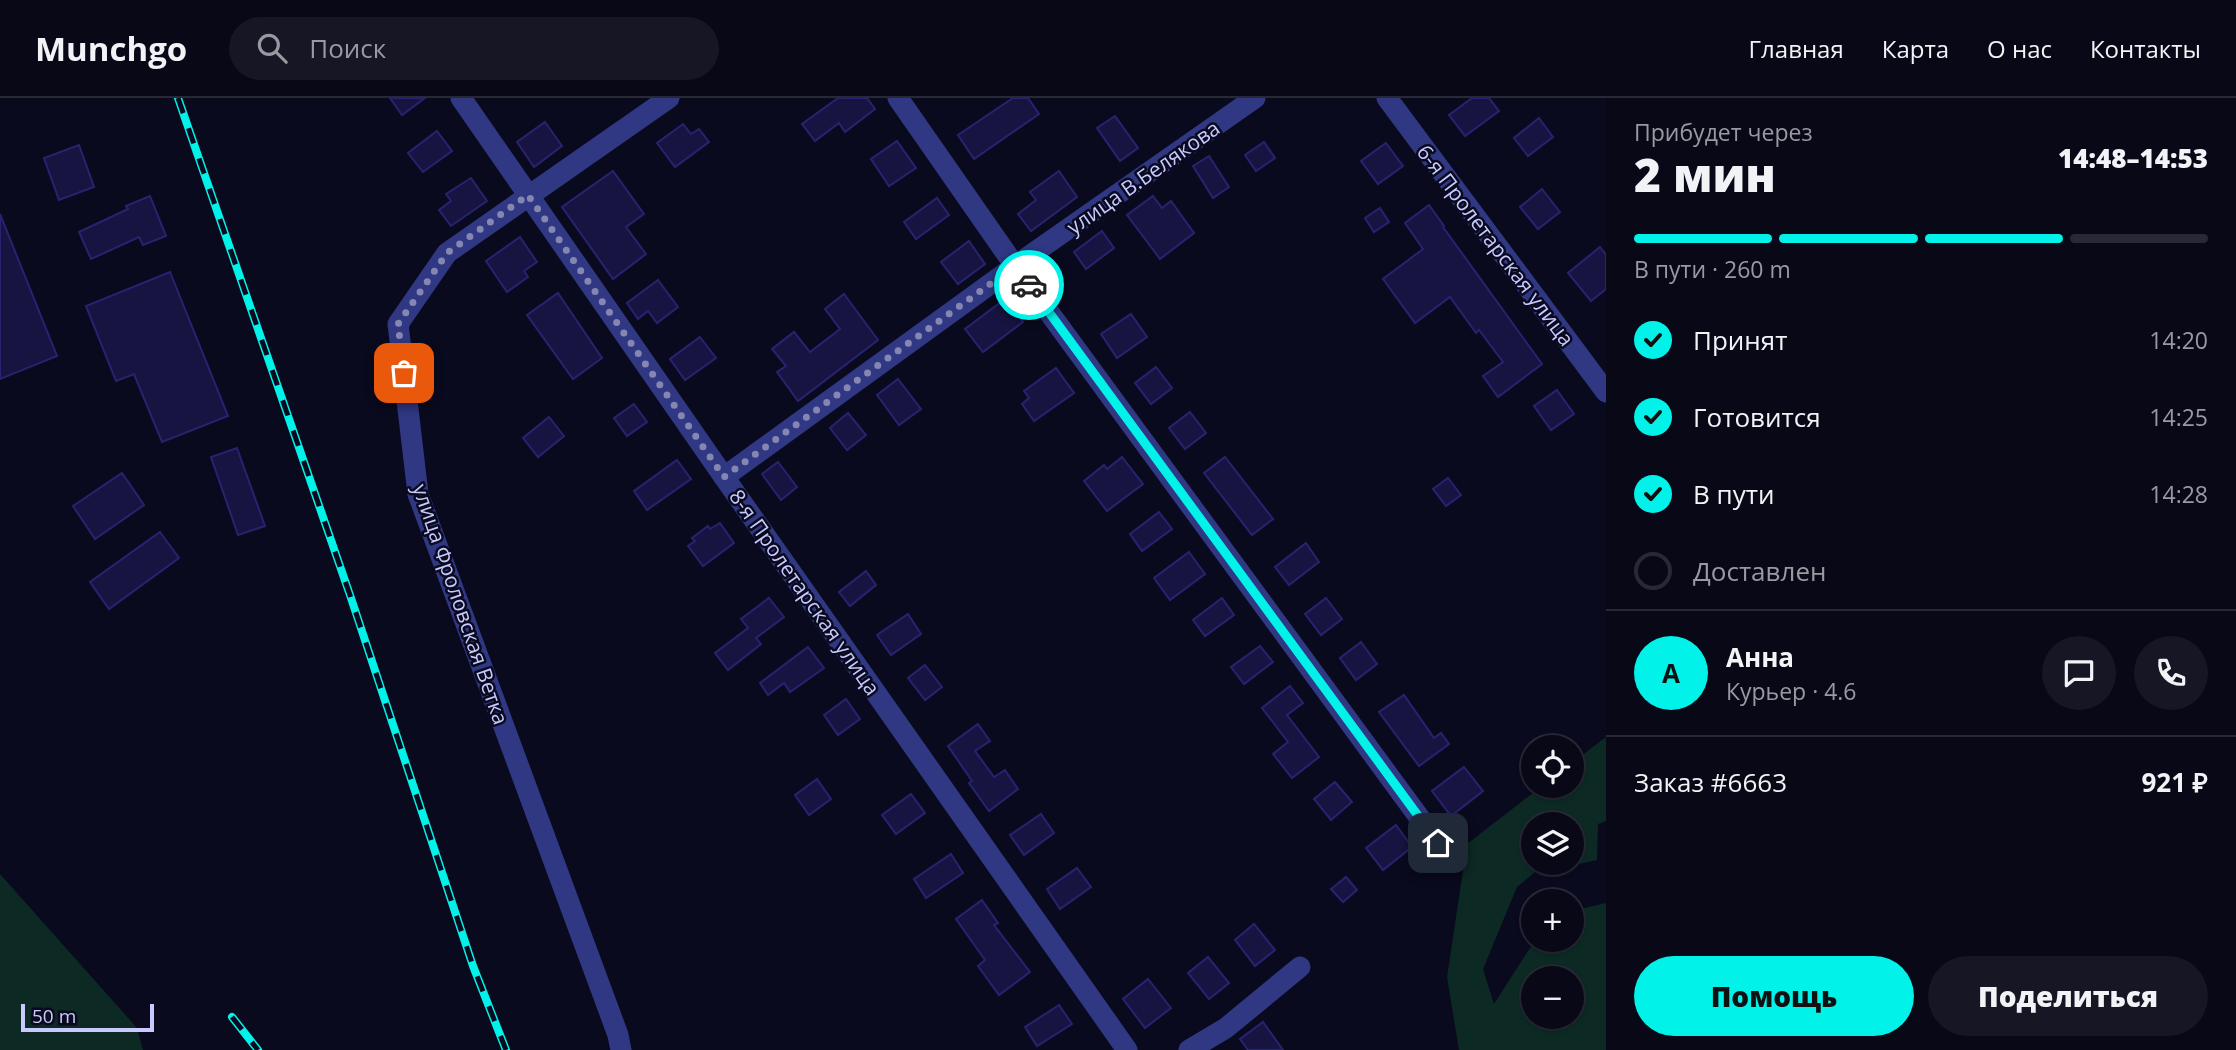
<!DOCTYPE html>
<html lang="ru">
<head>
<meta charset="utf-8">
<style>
  body { margin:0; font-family:"Open Sans",sans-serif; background:#161624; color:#f1f3f6; height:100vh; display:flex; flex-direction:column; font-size:26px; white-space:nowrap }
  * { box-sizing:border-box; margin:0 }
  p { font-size:23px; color:#989aa1 }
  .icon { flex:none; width:38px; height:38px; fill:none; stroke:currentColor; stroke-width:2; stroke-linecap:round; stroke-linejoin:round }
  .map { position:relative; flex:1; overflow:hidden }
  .side { display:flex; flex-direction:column; background:#080817; width:630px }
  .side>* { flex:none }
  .tools { position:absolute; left:1521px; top:637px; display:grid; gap:14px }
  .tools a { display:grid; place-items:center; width:63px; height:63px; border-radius:50%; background:#080817; box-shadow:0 2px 5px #0004,0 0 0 2px #292936; font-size:35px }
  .scale { position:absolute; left:21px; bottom:18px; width:133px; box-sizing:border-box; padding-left:7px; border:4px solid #c7c9ff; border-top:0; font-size:19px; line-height:24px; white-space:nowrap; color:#c7c9ff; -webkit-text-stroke:5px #0a0a1f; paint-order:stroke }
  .pin { position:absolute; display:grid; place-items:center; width:60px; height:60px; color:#fff; margin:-30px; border-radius:14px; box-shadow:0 4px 10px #0006 }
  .courier { position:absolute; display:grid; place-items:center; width:70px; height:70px; margin:-35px; border:5px solid #00f2e9; border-radius:50%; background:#fff; color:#222; box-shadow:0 2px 9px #0007 }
  .head em { font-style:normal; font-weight:800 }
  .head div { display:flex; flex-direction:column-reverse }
  .head { display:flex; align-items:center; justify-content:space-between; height:119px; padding:0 28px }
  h1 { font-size:46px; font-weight:800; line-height:52px }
  .bar { display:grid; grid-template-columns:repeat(4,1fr); gap:10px 7px; align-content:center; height:84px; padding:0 28px }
  .bar i { height:9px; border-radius:5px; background:#292936 }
  .bar .active { background:#00f2e9 }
  .bar p { grid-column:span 4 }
  .line { display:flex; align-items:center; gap:18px; padding:0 28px; border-top:2px solid #292936 }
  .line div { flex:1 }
  .round { display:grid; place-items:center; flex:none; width:74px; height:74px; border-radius:37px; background:#161624 }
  ol { padding:0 28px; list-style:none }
  li { display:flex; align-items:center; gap:21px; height:77px }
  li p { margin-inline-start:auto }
  li .icon { padding:7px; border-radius:50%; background:#00f2e9; color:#111; stroke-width:4 }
  li:last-child { color:#989aa1 }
  li i { width:38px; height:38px; border:4px solid #292936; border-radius:50% }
  .cta { display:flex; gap:14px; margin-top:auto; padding:14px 28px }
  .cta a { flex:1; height:80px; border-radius:42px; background:#00f2e9; color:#111; font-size:28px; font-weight:800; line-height:80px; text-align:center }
  .cta a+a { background:#161624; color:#f1f3f6 }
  header { display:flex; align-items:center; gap:42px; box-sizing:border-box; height:98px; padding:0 35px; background:#080817; border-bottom:2px solid #292936 }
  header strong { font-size:33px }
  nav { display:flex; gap:38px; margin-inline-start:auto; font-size:24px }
  .search { width:490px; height:63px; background:#161624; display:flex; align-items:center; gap:18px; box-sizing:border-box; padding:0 24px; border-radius:38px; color:#989aa1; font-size:26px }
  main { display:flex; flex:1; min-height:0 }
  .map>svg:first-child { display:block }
  .green { fill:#0c2924; fill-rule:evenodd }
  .building { fill:#171441; stroke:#282370; stroke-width:2 }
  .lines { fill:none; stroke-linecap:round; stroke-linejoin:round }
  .minor { stroke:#303883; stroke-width:21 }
  .rail-casing { stroke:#00f2e9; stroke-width:8 }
  .rail { stroke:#0a0a1f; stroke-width:5; stroke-dasharray:16; stroke-linecap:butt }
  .done { stroke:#8586b1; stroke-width:7; stroke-dasharray:0 12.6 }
  .route { stroke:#00f2e9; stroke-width:9 }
  .labels { text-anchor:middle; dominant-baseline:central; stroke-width:5; stroke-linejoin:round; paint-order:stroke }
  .street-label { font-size:21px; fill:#c7c9ff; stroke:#0a0a1f }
</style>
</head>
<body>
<header>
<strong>Munchgo</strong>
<div class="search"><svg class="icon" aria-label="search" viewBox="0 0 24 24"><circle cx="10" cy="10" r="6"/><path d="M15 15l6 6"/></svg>Поиск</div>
<nav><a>Главная</a><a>Карта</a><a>О нас</a><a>Контакты</a></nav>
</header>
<main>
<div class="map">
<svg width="1606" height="952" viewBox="0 0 1606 952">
  <rect width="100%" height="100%" fill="#0a0a1f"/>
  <g class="green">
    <path d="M1606,639v84l-8,3 -1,36 -23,5 -2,-4v-37h-39v39h13l-29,24 -34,82 11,35 41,-64h37v-29l34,-8v147h-147l-12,-73 20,-133 75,-58h30v-23zM1533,880h39v39h-39z"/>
    <path d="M0,776l137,154 6,22h-143z"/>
  </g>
  <g class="building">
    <path d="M390,0h35l-23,17z"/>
    <path d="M838,0h29l8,11 -30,23 -6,-9 -24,18 -13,-17z"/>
    <path d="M1013,0h15l11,16 -65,45 -16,-24z"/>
    <path d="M1472,0h17l10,13 -34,25 -16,-21z"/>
    <path d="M1115,18l23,32 -18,13 -23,-33z"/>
    <path d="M1539,20l14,19 -25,19 -14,-18z"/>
    <path d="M545,24l17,24 -28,21 -17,-25z"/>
    <path d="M683,26l8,10 8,-5 10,13 -34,25 -18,-24z"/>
    <path d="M437,33l15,20 -29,21 -15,-19z"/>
    <path d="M897,43l19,27 -27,18 -18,-27z"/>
    <path d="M1264,44l11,16 -19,13 -11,-16z"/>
    <path d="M1386,45l17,23 -25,18 -17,-23z"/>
    <path d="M79,47l15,42 -35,13 -15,-42z"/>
    <path d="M1209,58l20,31 -16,11 -20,-32z"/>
    <path d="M613,73l31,43 -18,13 20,27 -33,25 -51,-72z"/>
    <path d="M1059,73l18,26 -46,34 -13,-17 18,-14 -6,-8z"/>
    <path d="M471,80l16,23 -36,25 -12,-16 12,-9 -5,-7z"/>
    <path d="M1542,91l18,23 -22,17 -18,-22z"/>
    <path d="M150,98l16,40 -23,9 -4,-8 -48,22 -12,-27 49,-23 -2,-3z"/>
    <path d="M1153,98l9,12 9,-7 23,32 -34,26 -33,-44z"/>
    <path d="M937,100l12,17 -33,24 -12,-17z"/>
    <path d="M1429,107l15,21 -1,1 99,137 -44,33 -15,-21 20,-14 -24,-32 -3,3 -26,-36 -35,26 -32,-44 40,-30 -18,-26z"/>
    <path d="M1380,110l9,14 -15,10 -9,-14z"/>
    <path d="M0,116l57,142 -57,23z"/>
    <path d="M1102,133l12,17 -28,21 -12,-17z"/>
    <path d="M520,139l17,25 -13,9 4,6 -21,15 -21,-31z"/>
    <path d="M969,143l16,23 -27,20 -17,-22z"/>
    <path d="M1600,149l6,8v34l-15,12 -23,-28z"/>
    <path d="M170,174l58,144 -66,26 -28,-68 -18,7 -30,-75z"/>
    <path d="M658,182l20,27 -21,16 -9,-12 -10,8 -11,-16z"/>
    <path d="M558,195l44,65 -29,21 -46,-64z"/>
    <path d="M844,196l34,46 -80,61 -21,-29 9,-6 -14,-17 22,-17 16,20 30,-23 -15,-20z"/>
    <path d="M1005,201l18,23 -40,30 -18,-23z"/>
    <path d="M1131,216l16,23 -30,21 -16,-24z"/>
    <path d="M700,239l16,21 -31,22 -15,-21z"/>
    <path d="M1156,269l16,21 -21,16 -16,-21z"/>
    <path d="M1056,270l18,25 -40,28 -12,-17 7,-6 -5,-7z"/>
    <path d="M898,281l23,30 -22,16 -22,-30z"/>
    <path d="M1557,292l17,24 -23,16 -17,-24z"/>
    <path d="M634,306l13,18 -20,14 -13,-18z"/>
    <path d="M1190,314l16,21 -21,16 -16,-21z"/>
    <path d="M848,315l18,22 -19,15 -17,-22z"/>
    <path d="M549,319l15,19 -26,21 -15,-19z"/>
    <path d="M237,350l28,78 -27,9 -27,-78z"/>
    <path d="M1122,359l21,27 -36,27 -23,-30 20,-16 3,4z"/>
    <path d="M1225,359l48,62 -21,16 -48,-62z"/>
    <path d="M677,362l14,19 -44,31 -13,-19z"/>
    <path d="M778,364l19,25 -16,13 -19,-26z"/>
    <path d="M122,375l22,32 -49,34 -22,-33z"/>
    <path d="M1448,380l13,17 -15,11 -13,-17z"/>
    <path d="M1159,414l13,17 -30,22 -12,-17z"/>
    <path d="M720,425l14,20 -31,23 -15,-20 7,-5 -3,-3 16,-12 2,3z"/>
    <path d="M160,434l19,26 -70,51 -19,-27z"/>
    <path d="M1306,445l13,19 -30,23 -14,-18z"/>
    <path d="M1189,454l16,22 -35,26 -16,-22z"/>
    <path d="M866,473l10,14 -26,21 -11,-14z"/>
    <path d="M769,500l15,19 -28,21 5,6 -33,26 -13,-17 33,-25 -7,-9z"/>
    <path d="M1222,500l12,17 -29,21 -12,-16z"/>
    <path d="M1326,500l16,21 -21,16 -16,-21z"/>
    <path d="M908,516l13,20 -30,21 -14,-20z"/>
    <path d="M1361,544l16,22 -21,16 -16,-22z"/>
    <path d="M1260,548l13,16 -29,22 -13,-17z"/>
    <path d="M808,549l16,21 -34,24 -6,-9 -16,12 -8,-12z"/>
    <path d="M925,567l17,22 -17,13 -17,-22z"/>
    <path d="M1290,588l13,17 -16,12 32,42 -27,21 -19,-24 15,-12 -26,-34z"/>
    <path d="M1404,597l30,43 7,-5 8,11 -30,22 -40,-54z"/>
    <path d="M846,601l14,20 -22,16 -14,-20z"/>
    <path d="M978,626l12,17 -15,10 19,26 11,-7 13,19 -29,22 -20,-28 3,-2 -24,-35z"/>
    <path d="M1464,669l19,24 -32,25 -19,-25z"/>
    <path d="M817,681l14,20 -22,16 -14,-20z"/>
    <path d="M1335,684l17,20 -21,18 -17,-21z"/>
    <path d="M911,696l14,19 -29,21 -14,-19z"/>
    <path d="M1041,716l13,19 -30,22 -14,-20z"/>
    <path d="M1396,727l16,22 -29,23 -17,-22z"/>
    <path d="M951,756l12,19 -37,25 -12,-19z"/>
    <path d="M1077,770l14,19 -31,22 -13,-20z"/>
    <path d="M1346,779l11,13 -14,12 -12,-13z"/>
    <path d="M982,802l16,23 -4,2 36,47 -31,23 -21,-29 7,-6 -29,-41z"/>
    <path d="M1254,826l21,26 -20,16 -20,-26z"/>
    <path d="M1208,859l21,26 -20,16 -21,-26z"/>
    <path d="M1148,881l23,29 -26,20 -22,-29z"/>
    <path d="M1059,907l13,19 -35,22 -12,-19z"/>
    <path d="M1263,924l20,28h-35l-8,-11z"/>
  </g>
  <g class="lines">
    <g class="minor">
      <path d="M461,0l263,379 403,573"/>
      <path d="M898,0l117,168 423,577"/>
      <path d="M1387,0l219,294"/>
      <path d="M724,379l291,-211 240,-168"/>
      <path d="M621,952l-3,-15 -200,-541 -20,-170 49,-71 222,-155"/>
      <path d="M1189,952l37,-22 74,-61"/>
    </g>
    <defs>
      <g id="rail">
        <path d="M178,0l173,500 122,368 33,84"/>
        <path d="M232,919l26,33"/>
      </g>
    </defs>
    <use href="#rail" class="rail-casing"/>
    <use href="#rail" class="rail"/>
  </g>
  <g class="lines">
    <path class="done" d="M404,275l-6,-49 49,-71 81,-58 196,282 291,-211 14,19"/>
    <path class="route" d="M1029,187l409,558"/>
  </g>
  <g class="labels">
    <g class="street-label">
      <text transform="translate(1143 79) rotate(-35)">улица В.Белякова</text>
      <text transform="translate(1496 147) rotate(53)">6-я Пролетарская улица</text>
      <text transform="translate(805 494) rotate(55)">8-я Пролетарская улица</text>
      <text transform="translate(461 506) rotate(71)">улица Фроловская Ветка</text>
    </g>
  </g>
</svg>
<div class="tools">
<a><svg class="icon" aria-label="locate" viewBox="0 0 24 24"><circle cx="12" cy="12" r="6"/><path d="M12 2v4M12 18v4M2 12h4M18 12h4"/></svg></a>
<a><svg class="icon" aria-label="layers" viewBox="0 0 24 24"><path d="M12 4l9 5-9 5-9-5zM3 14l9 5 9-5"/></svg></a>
<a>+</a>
<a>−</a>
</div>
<div class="scale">50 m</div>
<div class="pin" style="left:404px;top:275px;background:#ea580c"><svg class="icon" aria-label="bag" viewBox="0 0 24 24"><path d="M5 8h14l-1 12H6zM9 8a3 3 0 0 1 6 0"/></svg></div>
<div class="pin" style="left:1438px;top:745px;background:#1f2937"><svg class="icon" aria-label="home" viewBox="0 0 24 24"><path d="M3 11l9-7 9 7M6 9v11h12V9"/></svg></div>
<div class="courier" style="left:1029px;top:187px"><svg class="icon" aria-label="car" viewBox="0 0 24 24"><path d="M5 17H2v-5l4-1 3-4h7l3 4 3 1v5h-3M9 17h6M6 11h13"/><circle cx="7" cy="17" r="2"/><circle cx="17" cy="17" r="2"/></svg></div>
</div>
<section class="side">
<div class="head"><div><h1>2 мин</h1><p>Прибудет через</p></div><em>14:48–14:53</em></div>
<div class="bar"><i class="active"></i><i class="active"></i><i class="active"></i><i></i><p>В пути · 260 m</p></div>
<ol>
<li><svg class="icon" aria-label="check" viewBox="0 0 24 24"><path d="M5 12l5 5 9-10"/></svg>Принят<p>14:20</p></li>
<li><svg class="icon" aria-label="check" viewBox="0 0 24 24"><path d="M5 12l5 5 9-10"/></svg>Готовится<p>14:25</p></li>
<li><svg class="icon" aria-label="check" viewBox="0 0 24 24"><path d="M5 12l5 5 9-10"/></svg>В пути<p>14:28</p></li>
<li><i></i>Доставлен</li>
</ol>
<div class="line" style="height:126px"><b class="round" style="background:#00f2e9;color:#111">А</b><div><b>Анна</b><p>Курьер · 4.6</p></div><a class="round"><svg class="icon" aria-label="chat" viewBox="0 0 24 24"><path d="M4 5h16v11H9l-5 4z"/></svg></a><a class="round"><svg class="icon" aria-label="phone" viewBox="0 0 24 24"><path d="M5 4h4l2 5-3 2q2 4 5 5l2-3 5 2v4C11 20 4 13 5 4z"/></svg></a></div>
<div class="line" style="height:91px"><div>Заказ #6663</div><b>921 ₽</b></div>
<div class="cta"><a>Помощь</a><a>Поделиться</a></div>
</section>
</main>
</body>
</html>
